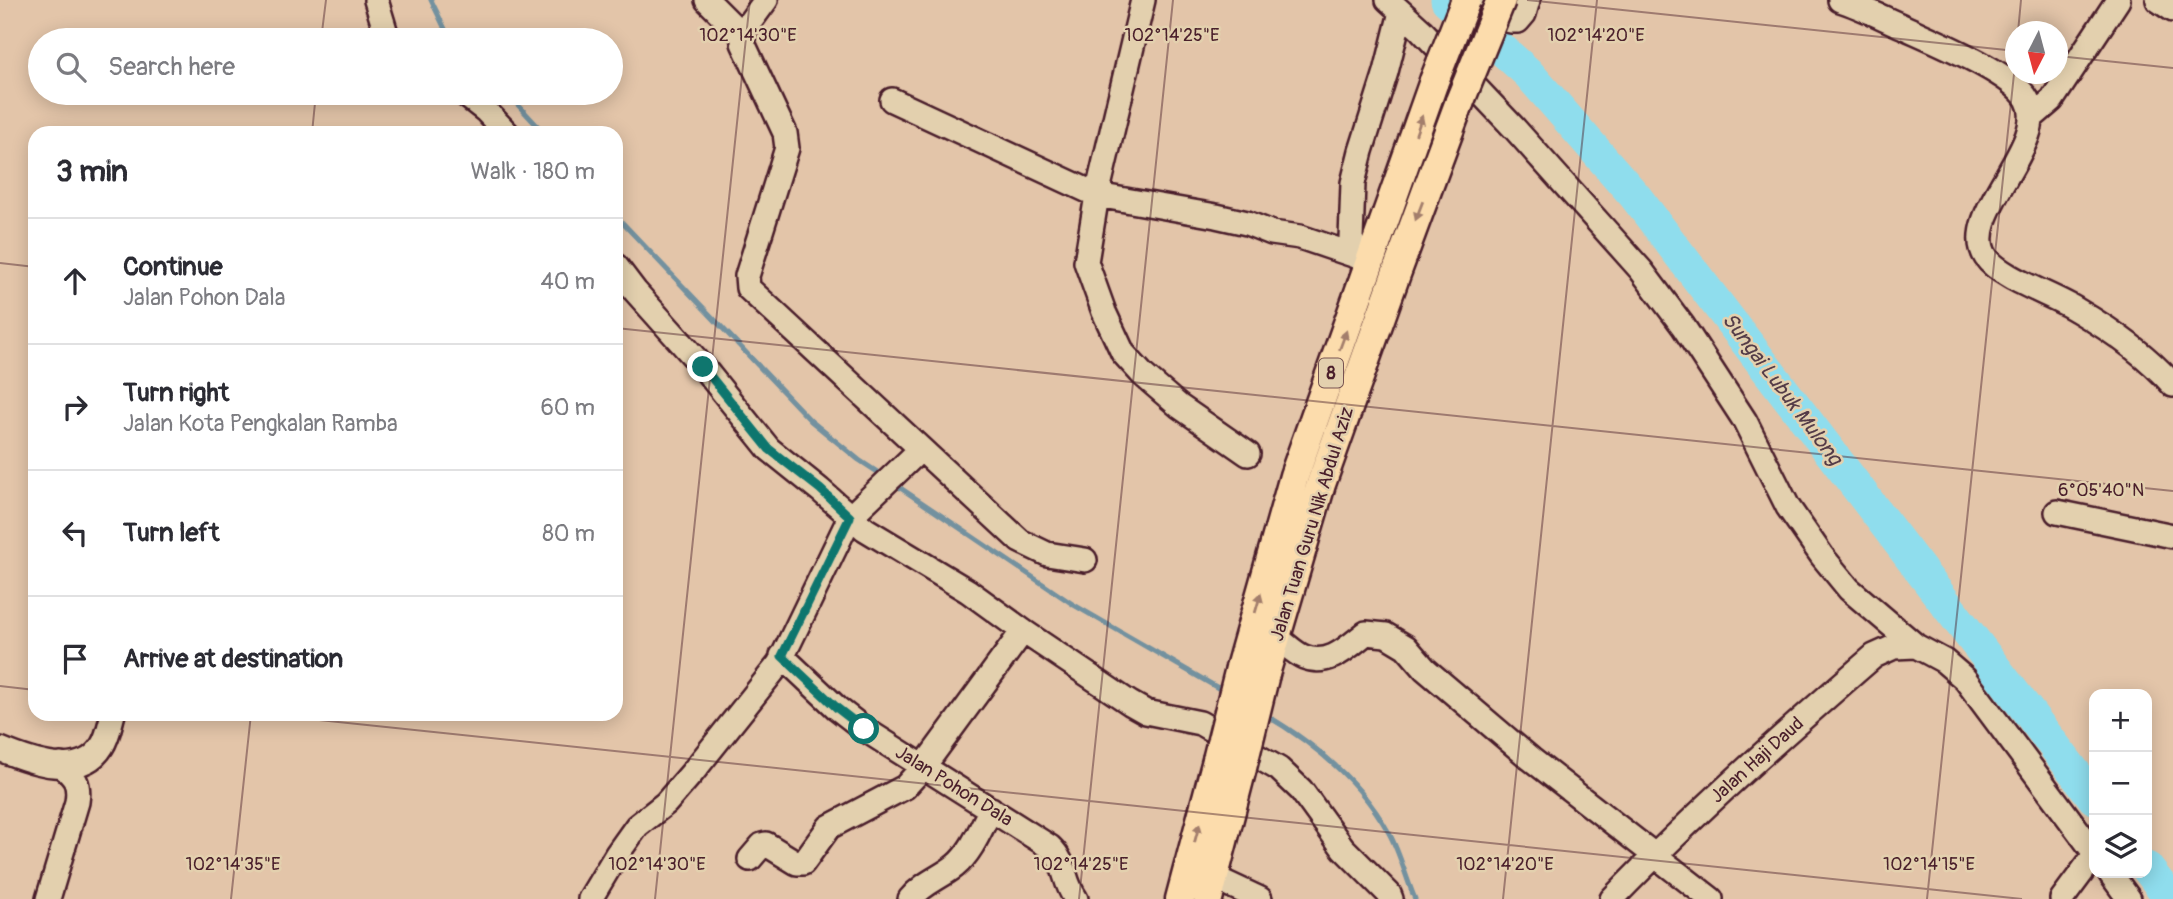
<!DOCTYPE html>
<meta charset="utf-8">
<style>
:root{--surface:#fff;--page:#f7f7f7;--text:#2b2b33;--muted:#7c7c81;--line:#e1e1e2}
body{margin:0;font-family:Pangolin,sans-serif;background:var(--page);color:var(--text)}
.controls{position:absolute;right:21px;bottom:21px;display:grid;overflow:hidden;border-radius:14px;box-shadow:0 4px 18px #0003}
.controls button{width:63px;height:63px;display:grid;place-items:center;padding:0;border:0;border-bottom:2px solid var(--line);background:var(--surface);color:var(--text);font:35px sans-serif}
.compass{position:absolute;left:2005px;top:21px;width:63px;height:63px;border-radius:50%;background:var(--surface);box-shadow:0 4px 18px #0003;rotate:186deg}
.stop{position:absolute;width:21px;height:21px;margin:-16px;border:5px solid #0f766e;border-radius:50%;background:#fff}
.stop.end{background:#0f766e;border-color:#fff;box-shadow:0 2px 7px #0008}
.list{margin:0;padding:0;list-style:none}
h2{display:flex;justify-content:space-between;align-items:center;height:91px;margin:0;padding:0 28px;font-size:30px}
h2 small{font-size:23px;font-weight:400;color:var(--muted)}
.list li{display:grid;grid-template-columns:46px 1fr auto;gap:21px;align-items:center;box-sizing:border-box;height:126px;padding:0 28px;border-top:2px solid var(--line)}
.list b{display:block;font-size:26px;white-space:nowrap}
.list p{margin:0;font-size:23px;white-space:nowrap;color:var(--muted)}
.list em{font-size:23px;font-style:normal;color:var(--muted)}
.icon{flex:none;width:38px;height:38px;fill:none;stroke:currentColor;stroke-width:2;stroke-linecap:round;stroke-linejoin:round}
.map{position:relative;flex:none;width:2173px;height:899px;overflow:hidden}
.search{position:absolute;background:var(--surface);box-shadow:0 4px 18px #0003;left:28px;top:28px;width:595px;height:77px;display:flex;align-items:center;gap:18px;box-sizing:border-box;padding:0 24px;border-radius:38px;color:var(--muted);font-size:26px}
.panel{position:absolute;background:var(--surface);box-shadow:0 4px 18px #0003;left:28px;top:126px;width:595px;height:595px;border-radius:21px}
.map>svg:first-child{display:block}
</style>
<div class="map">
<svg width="2173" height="899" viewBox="0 0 2173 899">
<rect width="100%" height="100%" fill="#e3c5a9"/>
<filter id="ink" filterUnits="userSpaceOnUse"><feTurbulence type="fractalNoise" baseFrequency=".0143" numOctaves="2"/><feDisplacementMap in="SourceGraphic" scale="14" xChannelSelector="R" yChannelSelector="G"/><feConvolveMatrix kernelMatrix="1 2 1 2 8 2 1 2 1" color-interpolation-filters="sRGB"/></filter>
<g filter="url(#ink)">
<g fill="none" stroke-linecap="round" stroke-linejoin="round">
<!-- stream -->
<path stroke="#73919f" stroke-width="5" d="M431,0L446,31L455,40
M507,93L544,133
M616,216L811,421L859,460L885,477
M893,483L1074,605L1225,692
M1264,714C1314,743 1361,782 1389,833C1400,853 1406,878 1415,899"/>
<!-- river -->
<path stroke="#8fdded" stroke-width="33" d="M1447,0L1528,73L1635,196L2094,798
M2147,868L2171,899"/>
<defs>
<path id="minor" d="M376,0L388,40
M707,0L743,36
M766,0L744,30L743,43L785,133L787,148L747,276L748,288L1020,541L1047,554L1085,560
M1143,0L1097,195L1086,262L1104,312L1123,353L1143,375L1179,406L1248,454
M1388,0L1421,30L1515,129L1641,270L1683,326L1745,421L1788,507L1822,556L1849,589L1916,646L1944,661L1965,679L2094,852
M1483,0L1510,21H1518L1524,14L1528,0
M1840,0C1862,7 1883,18 1904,27C1934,41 2011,72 2027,99C2052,143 1958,215 1986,257C2000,278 2054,295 2077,310C2111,330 2147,355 2173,385
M2158,0L2173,10
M463,93L486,111L507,133
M892,100L1097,195L1216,216L1247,223L1272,233L1300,237L1371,261
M2031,118L2052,100L2118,0
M1359,257L1351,239L1353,183L1361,151L1386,72L1401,12
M616,266L635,291L703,367L769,449L820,490L865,529L968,591L1023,631L1130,703L1146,712L1200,723L1279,769L1301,790L1343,848L1389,894L1391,899
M2057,512L2173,536
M1276,637C1285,643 1294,653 1304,657C1329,667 1348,647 1366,633L1386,635L1406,647L1425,669L1531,759L1711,899
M782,656L837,708L864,729L1050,847C1067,863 1062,880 1076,899
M0,749C29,761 81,781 102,746C108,737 110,724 113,714
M750,859L762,845L766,844L797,863H803L829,827L905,787L924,766L1023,631
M2110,873L2129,899
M1213,877L1260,899
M48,899L77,802C80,783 75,777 61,765
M590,899L617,854L637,826L666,803L692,773L779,664L850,517L921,449
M910,899C923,883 940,878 955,866C972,852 981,828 991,809
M1612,899C1695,813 1784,734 1874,656L1894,647L1916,646
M2062,899L2094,856"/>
<path id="major" d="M1240,668L1294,476L1434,81
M1265,674L1321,484L1396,274L1460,101
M1180,899L1217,760
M1208,899L1242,768"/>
</defs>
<!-- minor casing -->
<use href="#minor" stroke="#4a1f2b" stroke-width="28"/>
<!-- major casing -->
<use href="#major" stroke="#4a1f2b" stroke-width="33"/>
<!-- minor -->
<use href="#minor" stroke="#e3d0ae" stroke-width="23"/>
<!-- major -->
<use href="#major" stroke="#fcdcac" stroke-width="28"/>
<defs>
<path id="major-bridge" d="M1434,81L1466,0
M1460,101L1501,0
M1217,760L1240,668
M1242,768L1265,674"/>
</defs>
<!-- major-bridge casing -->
<use href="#major-bridge" stroke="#4a1f2b" stroke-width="33" stroke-linecap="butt"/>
<!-- major-bridge -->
<use href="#major-bridge" stroke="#fcdcac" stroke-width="28"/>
</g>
<!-- one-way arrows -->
<defs><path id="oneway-solid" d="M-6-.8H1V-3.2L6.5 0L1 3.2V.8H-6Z" transform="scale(1.75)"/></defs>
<g fill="#a37e6c">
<use href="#oneway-solid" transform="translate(1419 125) rotate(-71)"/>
<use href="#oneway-solid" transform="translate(1419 211) rotate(111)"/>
<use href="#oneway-solid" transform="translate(1343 340) rotate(-70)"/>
<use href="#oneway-solid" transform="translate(1258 603) rotate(-74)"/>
<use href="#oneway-solid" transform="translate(1197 833) rotate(-75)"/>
</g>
</g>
<g fill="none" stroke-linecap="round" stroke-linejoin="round" filter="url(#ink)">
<!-- route -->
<path stroke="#0f766e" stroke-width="9" d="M703,367L769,449L820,489L850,517L782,656L837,708L864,729"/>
</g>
<!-- ticks -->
<path fill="none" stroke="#4a1f2b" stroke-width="2" stroke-opacity="0.45" d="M1527,0L2016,51M2018,32L2021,0M321,40L326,0M2058,56L2173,68M312,133L316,93M0,263L35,267M616,328L2173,491M0,686L35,690M262,714L2022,899M231,899L251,714M655,899L750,0M1079,899L1173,0M1503,899L1597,0M1927,899L2016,55"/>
<g text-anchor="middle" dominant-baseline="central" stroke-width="5" stroke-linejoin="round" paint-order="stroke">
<!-- shield labels -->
<rect fill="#e3d0ae" stroke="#785452" stroke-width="2" x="1319" y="358.5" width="24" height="29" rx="5"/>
<g font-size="18" font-weight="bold" fill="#4a1f2b">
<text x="1331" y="373">8</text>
</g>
<!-- street labels -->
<g font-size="19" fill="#4a1f2b" stroke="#e3d0ae">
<text transform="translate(1312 524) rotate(-73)">Jalan Tuan Guru Nik Abdul Aziz</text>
<text transform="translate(1757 760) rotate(-42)">Jalan Haji Daud</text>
<text transform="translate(954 786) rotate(32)">Jalan Pohon Dala</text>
</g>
<!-- water labels -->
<g font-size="21" font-style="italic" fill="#543c48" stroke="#e3d0ae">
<text transform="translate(1782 389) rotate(53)">Sungai Lubuk Mulong</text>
</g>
</g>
<g font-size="18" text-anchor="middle" fill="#4a1f2b" stroke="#e3d0ae" stroke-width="5" stroke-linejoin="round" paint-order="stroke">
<text x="748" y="41">102°14'30"E</text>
<text x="1172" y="41">102°14'25"E</text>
<text x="1596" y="41">102°14'20"E</text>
<text x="2101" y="496">6°05'40"N</text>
<text x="233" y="870">102°14'35"E</text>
<text x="657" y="870">102°14'30"E</text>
<text x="1081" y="870">102°14'25"E</text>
<text x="1505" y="870">102°14'20"E</text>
<text x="1929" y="870">102°14'15"E</text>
</g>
</svg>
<div class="controls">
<button>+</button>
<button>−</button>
<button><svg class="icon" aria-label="layers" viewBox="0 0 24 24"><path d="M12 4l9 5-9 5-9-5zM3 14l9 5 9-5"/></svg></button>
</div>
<svg class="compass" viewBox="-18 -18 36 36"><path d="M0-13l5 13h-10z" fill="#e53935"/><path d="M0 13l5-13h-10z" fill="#7c7c81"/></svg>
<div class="stop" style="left:864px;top:729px"></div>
<div class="stop end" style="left:703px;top:367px"></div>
<div class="search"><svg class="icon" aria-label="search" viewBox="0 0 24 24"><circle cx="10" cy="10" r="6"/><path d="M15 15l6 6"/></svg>Search here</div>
<section class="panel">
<h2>3 min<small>Walk · 180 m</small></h2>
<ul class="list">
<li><svg class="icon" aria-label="ahead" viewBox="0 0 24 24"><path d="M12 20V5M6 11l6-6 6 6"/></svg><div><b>Continue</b><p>Jalan Pohon Dala</p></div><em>40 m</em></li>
<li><svg class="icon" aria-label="right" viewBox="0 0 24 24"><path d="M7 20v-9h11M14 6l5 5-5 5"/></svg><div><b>Turn right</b><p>Jalan Kota Pengkalan Ramba</p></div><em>60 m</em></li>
<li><svg class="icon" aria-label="left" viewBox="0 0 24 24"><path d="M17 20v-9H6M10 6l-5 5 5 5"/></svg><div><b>Turn left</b></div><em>80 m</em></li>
<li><svg class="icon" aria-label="arrive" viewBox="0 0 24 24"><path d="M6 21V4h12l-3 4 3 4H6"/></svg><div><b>Arrive at destination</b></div></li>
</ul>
</section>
</div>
